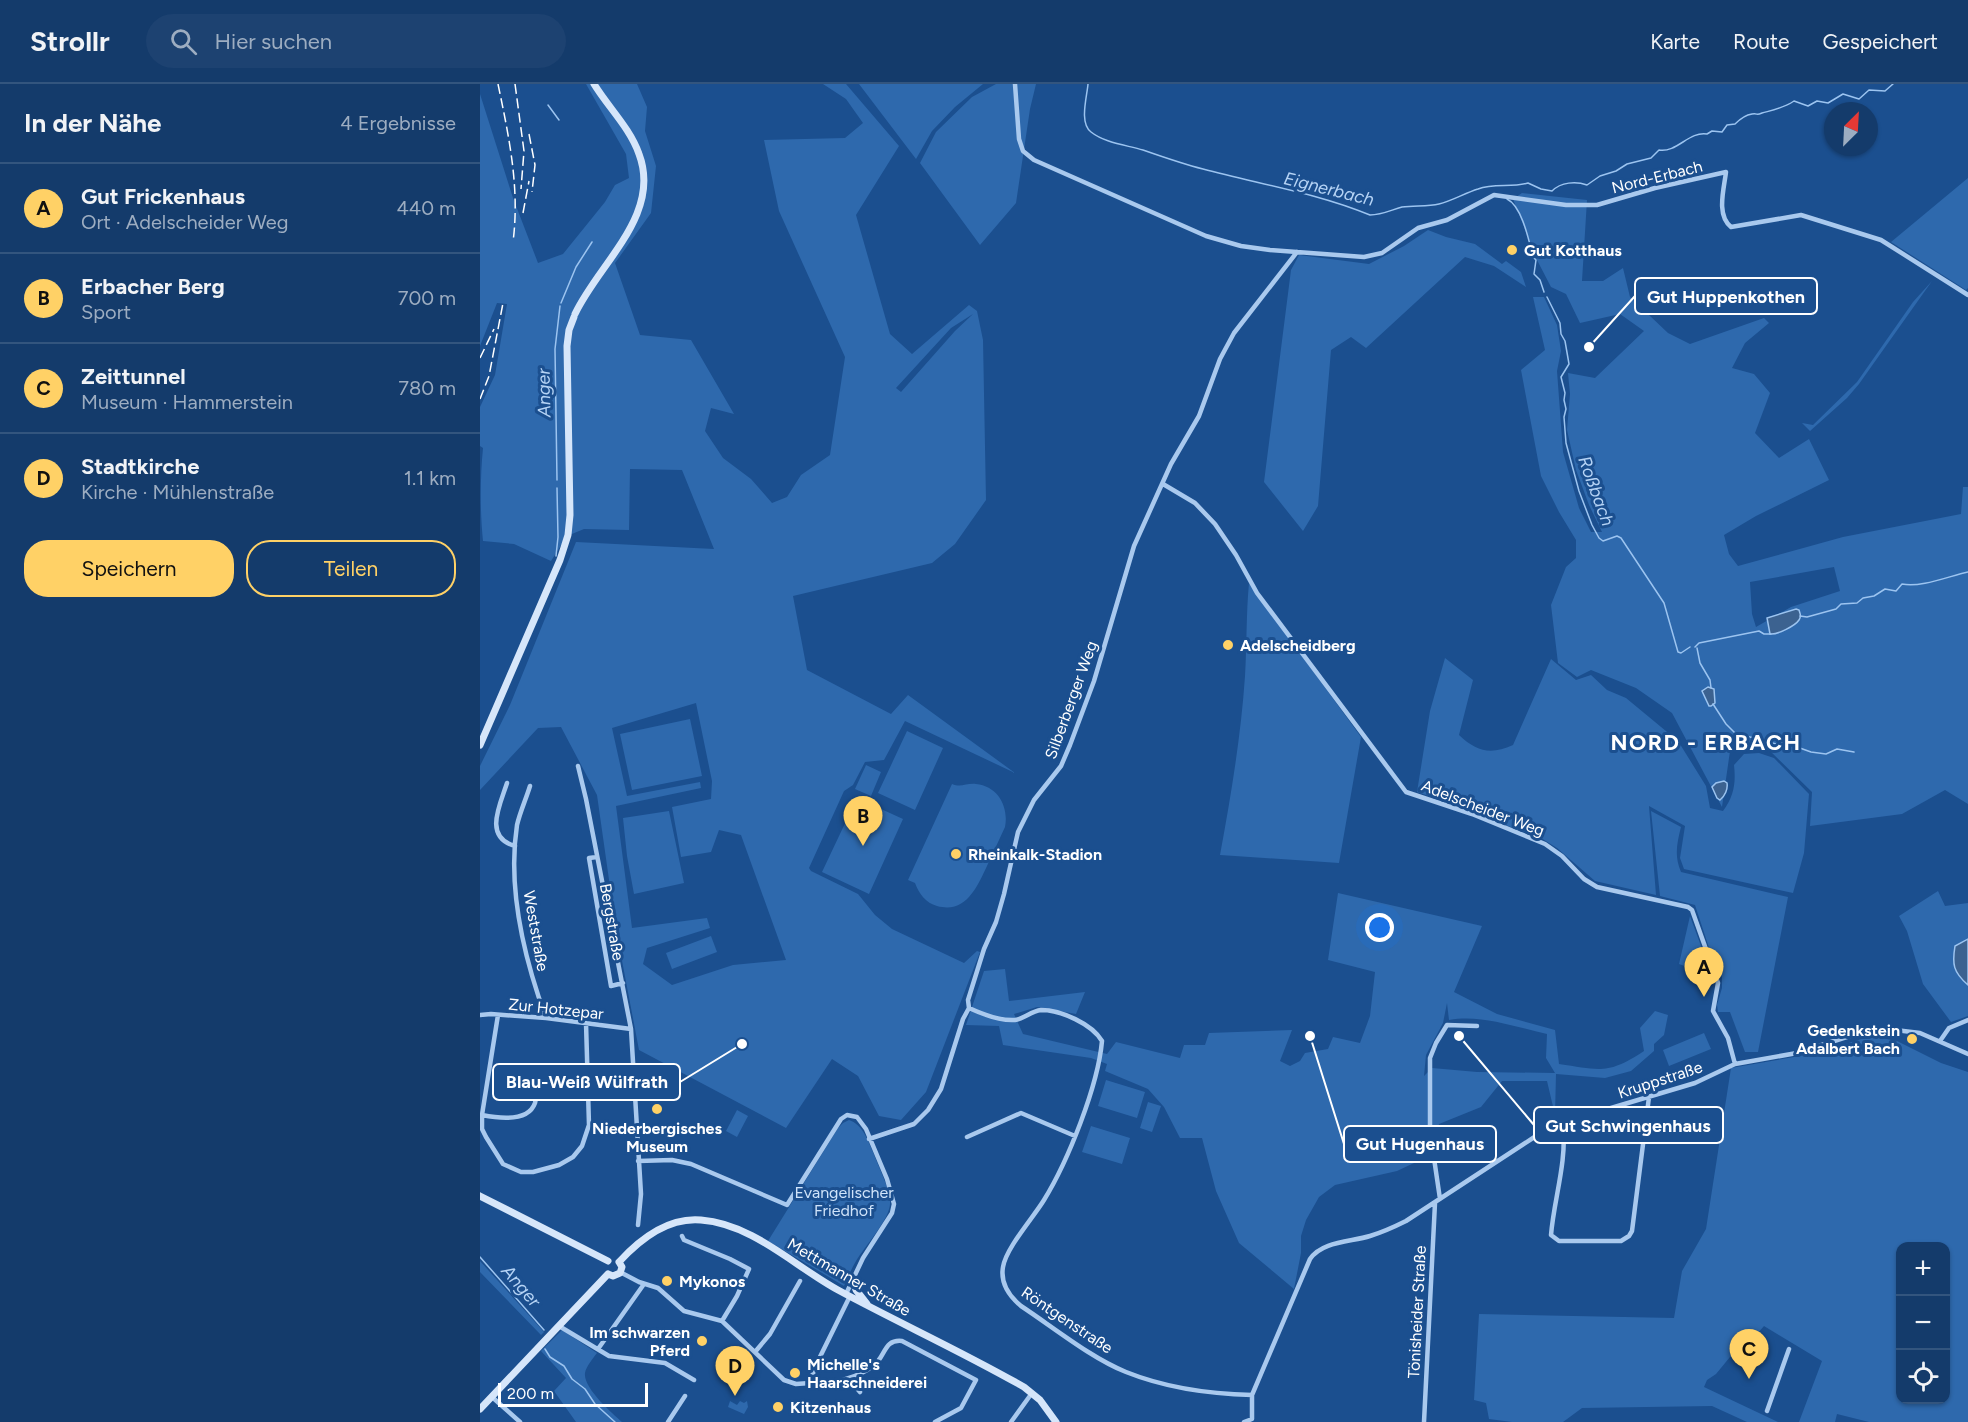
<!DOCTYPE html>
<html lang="de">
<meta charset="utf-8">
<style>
:root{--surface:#143b6b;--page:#1d4271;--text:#f1f3f6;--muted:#9dadc1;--line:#33557e;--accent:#ffd166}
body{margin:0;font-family:Figtree,sans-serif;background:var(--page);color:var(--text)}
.controls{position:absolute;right:18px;bottom:18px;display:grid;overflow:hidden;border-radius:12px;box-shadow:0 2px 4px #0004}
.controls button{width:54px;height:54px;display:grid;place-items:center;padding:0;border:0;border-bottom:2px solid var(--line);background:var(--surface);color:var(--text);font:30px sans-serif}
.compass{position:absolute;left:1344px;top:18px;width:54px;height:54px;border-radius:50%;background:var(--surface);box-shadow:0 2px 4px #0004;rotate:24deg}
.scale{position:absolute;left:18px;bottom:15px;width:150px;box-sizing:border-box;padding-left:6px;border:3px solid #fff;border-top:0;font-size:16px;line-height:21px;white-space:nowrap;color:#fff;-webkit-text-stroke:4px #1b4f8f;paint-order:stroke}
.you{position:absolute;left:900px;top:844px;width:21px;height:21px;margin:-15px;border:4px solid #fff;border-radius:50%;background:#1a73e8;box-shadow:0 0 0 9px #1a73e833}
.badge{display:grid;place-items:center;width:39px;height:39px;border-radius:50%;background:var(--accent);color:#111;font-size:20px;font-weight:700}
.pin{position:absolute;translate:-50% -50px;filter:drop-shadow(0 2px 3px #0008)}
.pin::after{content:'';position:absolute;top:32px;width:21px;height:18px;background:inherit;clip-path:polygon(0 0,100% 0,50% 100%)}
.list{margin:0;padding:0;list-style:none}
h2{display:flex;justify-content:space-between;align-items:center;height:78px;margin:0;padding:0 24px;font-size:26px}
h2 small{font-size:20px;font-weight:400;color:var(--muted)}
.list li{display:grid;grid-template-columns:39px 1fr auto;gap:18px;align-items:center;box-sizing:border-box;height:90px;padding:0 24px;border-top:2px solid var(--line)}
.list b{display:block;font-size:22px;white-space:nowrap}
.list p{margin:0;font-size:20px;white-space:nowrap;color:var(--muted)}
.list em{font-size:20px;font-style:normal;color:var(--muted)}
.actions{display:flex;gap:12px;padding:18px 24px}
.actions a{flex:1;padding:14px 0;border:2px solid var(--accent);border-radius:24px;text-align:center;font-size:21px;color:var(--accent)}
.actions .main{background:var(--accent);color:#111}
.icon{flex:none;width:33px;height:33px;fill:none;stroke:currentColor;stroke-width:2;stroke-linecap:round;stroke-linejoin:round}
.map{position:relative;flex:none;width:1488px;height:1338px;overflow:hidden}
header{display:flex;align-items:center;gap:36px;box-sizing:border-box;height:84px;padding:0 30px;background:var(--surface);border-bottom:2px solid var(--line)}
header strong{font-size:28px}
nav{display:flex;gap:33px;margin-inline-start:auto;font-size:21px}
.search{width:420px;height:54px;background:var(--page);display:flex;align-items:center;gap:15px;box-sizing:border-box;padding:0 21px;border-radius:33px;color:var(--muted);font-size:22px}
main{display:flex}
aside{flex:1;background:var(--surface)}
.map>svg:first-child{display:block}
</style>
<header>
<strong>Strollr</strong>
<div class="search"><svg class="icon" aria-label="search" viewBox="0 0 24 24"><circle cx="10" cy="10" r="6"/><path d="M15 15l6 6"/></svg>Hier suchen</div>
<nav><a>Karte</a><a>Route</a><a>Gespeichert</a></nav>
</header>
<main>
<aside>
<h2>In der Nähe<small>4 Ergebnisse</small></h2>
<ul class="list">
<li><span class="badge">A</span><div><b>Gut Frickenhaus</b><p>Ort · Adelscheider Weg</p></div><em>440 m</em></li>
<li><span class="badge">B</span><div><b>Erbacher Berg</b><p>Sport</p></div><em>700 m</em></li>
<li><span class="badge">C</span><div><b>Zeittunnel</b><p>Museum · Hammerstein</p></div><em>780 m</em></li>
<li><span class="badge">D</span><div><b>Stadtkirche</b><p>Kirche · Mühlenstraße</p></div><em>1.1 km</em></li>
</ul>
<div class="actions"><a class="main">Speichern</a><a>Teilen</a></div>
</aside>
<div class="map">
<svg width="1488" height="1338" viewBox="0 0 1488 1338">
<rect width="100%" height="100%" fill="#1b4f8f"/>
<!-- green -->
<path fill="#2e69ad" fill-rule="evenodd" d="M106,0H157L167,23L165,47L176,82L171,129L135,179L160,251L211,256L254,330L231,324L225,347L243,374L271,395L292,419L307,413L321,391L350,371L365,273L299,127L284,56L365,54L383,39L366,15L343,0H366L419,62L376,131L410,250L432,270L489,221L497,227L503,256L506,416L475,460L452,479L313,512L327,586L411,630L428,611L535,689L425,637L404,676L385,678L373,701L364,707L329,784L331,787L378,810L395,831L412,845L484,879L497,867L500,868L446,1008L421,1036L399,1032L378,992L352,975L306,1044L159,966L136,845L117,711L81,643L58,644L0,706V682L30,621L96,458L234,465L202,386L150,385L149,446L104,445L87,452L71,477L34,460L3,457C0,428 0,394 3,364L0,362V323L15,291L27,220L17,219L0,262V10L33,114L58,179L83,170L125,118L135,101L149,94L146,70ZM493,230L475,247L421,308L416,304L471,244ZM216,619L232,697L231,715L192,723L201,773L231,768L239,746L261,751L306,876L253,881L192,901L163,880L167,864L230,844L227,834L152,844L136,722L221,704L220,698L147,712L132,644Z
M379,0H503L475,23L452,47L436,75Z
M516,0H556L550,25L536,119L500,161L440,79L456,48L492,13Z
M1488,94V204L1486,206L1411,158Z
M1042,109L1107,116L1102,197H1123L1143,184L1150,213L1188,249L1210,260L1284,234L1289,239L1265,259L1252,284L1274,290L1290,309L1275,349L1299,374L1329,355L1349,396L1276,432L1244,451L1249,470L1258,482L1363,453L1481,430L1483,403H1488V720L1465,706L1422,730L1330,742L1332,708L1286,663L1250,667L1242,723L1192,629L1156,604L1111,586L1097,593L1078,579L1071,521L1086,483L1096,474V456L1079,428L1061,392L1041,286L1065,266L1053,213H1064L1077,241L1081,267L1077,287L1083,368L1099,424L1111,448H1122L1109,421L1096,386L1087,346L1090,310L1088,289L1115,294L1164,247L1140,230L1100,239L1086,210L1071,203L1057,176L1033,115ZM1354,483L1360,507L1311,523L1276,543L1272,530L1270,498Z
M948,146L966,153L995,160L1022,180L1026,177L1041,188L1046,203L1014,182L985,173L886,264L871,253L851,266L838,422L823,447L784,398L811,186L819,171L889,180L924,162Z
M1452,197L1379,300L1367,314L1330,347L1322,339L1333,341L1377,298L1433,218Z
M769,499L881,653L859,779L740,771C751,711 761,652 765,592C767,561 766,530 769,499Z
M965,574L993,596L979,651C997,668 1011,671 1033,661L1071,575L1096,596L1111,591L1127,606L1146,614L1198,657L1226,702L1230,724L1243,727C1254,712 1256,699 1254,681L1264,670L1279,669L1294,674L1329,710L1324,769L1313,809L1204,785L1200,774L1205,742L1169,722L1176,811L1115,797L1077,764L1061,754L1028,742L986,724L937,708L950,627Z
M210,635L222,692L152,706L140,650Z
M427,647L463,664L435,726L398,709Z
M386,681L401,688L391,712L375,705Z
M472,700C481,704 486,699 496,700C518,702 529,723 525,743C519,756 513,769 507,782C497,803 486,830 457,822C446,819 439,810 435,799L428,796Z
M377,714L423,735L389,810L342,788Z
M189,727L204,799L154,810L147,772L143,734Z
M1171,727L1201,743C1197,759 1194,772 1201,788L1308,813L1278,968H1265L1250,928H1238L1237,921L1242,904V893L1234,879L1215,821L1180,812Z
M1458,807L1465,822L1488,819V932L1471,938L1443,900L1427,847L1419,832Z
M858,809L1002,842L974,908L1017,930L1075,946L1079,980C1120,986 1128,991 1164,967L1160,944L1175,927L1188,931L1184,951L1174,960V967L1151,987L1125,994L1076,990L1075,1031L1067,997H1022L1001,1023L959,1040L949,1072L917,1087L855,1101L839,1113L826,1136L821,1152V1169L814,1205L759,1159L736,1107L722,1054H700L684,1023L668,1005L625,987L627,980L611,974L523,961L519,942L486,941L504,887L525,885L529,917L605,908L596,930L557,923L534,930L543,950L627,970L636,958L700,974L704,961H725L729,949L812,946L800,977L810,982L820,977L825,969L848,965L853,953L880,959L890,932L895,888L848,876ZM967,919L969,936C1001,930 1035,943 1067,950L1066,974L1075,989L997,988L952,984L944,992L946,971L963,939Z
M1210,832L1232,892L1199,880Z
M231,852L237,868L192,885L186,869Z
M1224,949L1231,965L1189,982L1183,966Z
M1391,952L1417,957L1461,979L1488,988V1338H1389L1357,1330L1355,1338H1319L1342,1277L1284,1242L1259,1271L1250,1273L1236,1290L1227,1296L1224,1303L1298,1338H1267L1232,1322L1102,1324L1083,1338H1032L1009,1335L1006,1319L994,1316L999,1230L1194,1234L1202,1187L1226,1145L1251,984L1337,969ZM1420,1162H1466V1316H1420Z
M626,996L665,1008L657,1034L618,1022Z
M668,1018L681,1022L672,1048L660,1044Z
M257,1026L268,1032L257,1053L246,1047Z
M369,1036C382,1040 388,1056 393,1068C398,1082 409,1103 410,1117C412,1133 385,1162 376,1177C371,1185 368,1194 364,1202L288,1157L358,1044L363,1039Z
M611,1042L650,1054L642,1080L602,1068Z
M0,1177L64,1248L61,1251L0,1188Z
M82,1246L117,1269C113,1274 106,1283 105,1289C103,1304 132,1329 142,1338H96L74,1307L86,1294L61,1267Z
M250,1317L257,1321L260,1317L264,1319L267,1317L268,1323L264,1330L248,1323Z"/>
<!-- water -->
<path fill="#3c6290" stroke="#9cc4f0" stroke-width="1.5" d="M1316,525L1319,526C1320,530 1322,532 1319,536C1315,542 1297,551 1290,550L1287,534Z
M1228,603L1234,605L1235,619L1231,622H1229L1222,607Z
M1244,697L1247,699C1248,705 1245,712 1240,716L1237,714L1232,703L1236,699Z
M1488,855V901C1473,888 1472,880 1475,862Z"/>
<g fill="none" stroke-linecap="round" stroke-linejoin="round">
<!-- stream -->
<path stroke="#9cc4f0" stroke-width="1.5" d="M608,0C607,13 599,39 611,48C625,59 646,61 663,66C683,73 703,80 723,85C779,100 837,109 890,131C902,131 911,126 922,123C934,121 947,123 959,120C972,117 985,109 998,105C1014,99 1032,104 1048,99L1061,105L1072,107C1081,98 1096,97 1107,101L1120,92L1136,87L1147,80L1171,74L1179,66C1197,69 1209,47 1227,50L1232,47L1242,48L1247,41L1255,40C1259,36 1265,31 1272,30C1279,29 1275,32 1282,29C1293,26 1304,24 1314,17L1328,22L1337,17L1348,19L1363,10L1379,15L1389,6L1405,7L1413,0
M68,21L79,36
M1027,115C1042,122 1049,157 1053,173L1056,176L1054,190L1060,196L1064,208
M1067,213L1080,239L1081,250L1085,257L1089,280L1081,293L1085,309L1084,316L1086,325L1084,333L1086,359L1099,407L1112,441L1119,454L1123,457L1137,452L1141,454L1184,519L1198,568L1201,569L1210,563
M81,219L96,183L112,158
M77,396L75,265L80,222
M76,472L78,453L77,404
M1320,532L1327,533L1356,525L1361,520L1377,519L1383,514L1394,512L1405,505L1416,507L1422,500C1441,504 1469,492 1488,488
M1215,563L1219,559L1279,547L1284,550H1291
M1217,564L1220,579L1230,596L1231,604
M1233,620L1246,640L1255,649L1296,660L1303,658L1331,668L1346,670L1357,665L1374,668
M0,1173L64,1246
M65,1265L70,1273L84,1282L92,1295L105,1305L115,1320L135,1338"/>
<!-- street -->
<path stroke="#a9c9ee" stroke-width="4.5" d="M535,0L539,55L543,67L554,76L726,152L761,162L790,166L884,173L902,169L938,144L967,136L1014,111L1086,121H1117L1175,104L1246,88C1244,105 1236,131 1251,143L1321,131L1401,156L1488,211
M683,400L715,419L735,440L756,471L777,509L926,708L992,730L1065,760L1082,772L1104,795L1117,803L1208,823L1212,826L1238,899L1233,927L1248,954L1255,980
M98,682L106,715L151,945L161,1110L158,1141
M27,699C20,721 3,753 35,762
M50,702C46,715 40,728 37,741C27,806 44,874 66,934
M117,773L109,774L131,902L143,899
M489,924C502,930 520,937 535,936C544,935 551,927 561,926C581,926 612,940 622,957C618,1002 588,1077 564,1116C553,1134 526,1164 523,1183C520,1200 529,1212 541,1222C573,1243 611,1274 646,1288C686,1304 729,1310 772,1311
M0,931L11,930L66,934L151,945
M18,931L2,1031V1045L6,1053L23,1080L41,1088H53L79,1081L93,1073L102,1062L109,1041L106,939
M1460,957L1469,944L1488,936
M2,1031C17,1034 48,1039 55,1019C58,1009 55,996 53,985
M1083,1042C1087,1078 1074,1115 1071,1151L1079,1157H1141L1149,1152L1152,1147L1169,1013
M487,1053L541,1029L595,1052
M389,1055L434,1040L448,1026L461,1005L483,935L489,924L488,916L504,865L516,838L524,810L538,748L554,716L581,682L590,661L614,597L654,462L691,380L719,332L740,275L754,249L817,168
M158,1077L192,1076L211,1080L307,1121L361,1035L367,1031L377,1033L386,1045L407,1095L414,1120L412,1129L383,1174L366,1210
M960,1115L950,1047V974L956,959L967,941L997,942
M202,1152L204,1156L250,1175L269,1185L257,1212L242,1237
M140,1188L159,1198L178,1204L204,1227L242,1237L304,1296L316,1300L330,1299L335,1283L370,1212
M79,1242L129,1272L185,1279L214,1296
M118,1265L164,1200
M275,1268L290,1250L320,1197
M366,1296L374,1301L380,1308
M330,1299C351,1299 375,1296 393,1282C406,1273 403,1255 422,1257L496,1296L481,1324L455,1338
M12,1313L40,1338
M1287,1327L1309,1265
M188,1338L205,1312
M531,1338L552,1309
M764,1338L772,1335V1311L830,1175C842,1157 871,1158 890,1152C903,1148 914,1143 926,1137L1056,1052L1121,1027L1215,999L1255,980L1317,969L1376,950L1407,945L1440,949L1488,970
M944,1338L955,1119"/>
<!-- secondary -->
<path stroke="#d6e6fa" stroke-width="7" d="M95,230C119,179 182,131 159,70C150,44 128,23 114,0
M0,661L80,476L88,451L90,431L87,262L89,246L94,233
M0,1112L128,1177
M139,1178C160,1155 188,1133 221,1136C273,1140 314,1182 358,1206C419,1239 483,1268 544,1303L560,1316L576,1338
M128,1190L133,1192L140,1189L142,1183L139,1178
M373,1197L376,1206L387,1220
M0,1325L128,1190"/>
<!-- rail -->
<path stroke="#fff" stroke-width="1.5" stroke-dasharray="10 4.5" stroke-linecap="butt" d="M18,0C29,53 40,104 33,158
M35,0L44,67L41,105
M49,50L55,81L52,108
M43,129L49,97
M0,274L14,245
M0,315L9,292L23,219"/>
</g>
<!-- markers -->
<g fill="#ffd166" stroke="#1b4f8f" stroke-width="2">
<circle cx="1032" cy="166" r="6"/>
<circle cx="748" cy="561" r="6"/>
<circle cx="476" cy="770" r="6"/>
<circle cx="1432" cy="955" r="6"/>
<circle cx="177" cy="1025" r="6"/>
<circle cx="187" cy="1197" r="6"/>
<circle cx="222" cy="1257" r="6"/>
<circle cx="315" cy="1289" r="6"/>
<circle cx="298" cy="1323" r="6"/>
</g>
<g text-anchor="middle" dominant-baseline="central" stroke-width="6" stroke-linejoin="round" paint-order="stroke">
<!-- street labels -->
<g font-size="16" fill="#fff" stroke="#1b4f8f">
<text transform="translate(1177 93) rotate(-14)">Nord-Erbach</text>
<text transform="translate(591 616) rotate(-70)">Silberberger Weg</text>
<text transform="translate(1003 724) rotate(21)">Adelscheider Weg</text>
<text transform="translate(132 838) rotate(80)">Bergstraße</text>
<text transform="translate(56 847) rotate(80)">Weststraße</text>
<text transform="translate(76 925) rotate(6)">Zur Hotzepar</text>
<text transform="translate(1180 996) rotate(-18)">Kruppstraße</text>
<text transform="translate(369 1193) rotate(30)">Mettmanner Straße</text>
<text transform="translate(937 1228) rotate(-87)">Tönisheider Straße</text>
<text transform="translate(587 1236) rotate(34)">Röntgenstraße</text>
</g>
<!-- poi labels -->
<g font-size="16" font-weight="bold" fill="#fff" stroke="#1b4f8f" text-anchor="start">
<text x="1044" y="166">Gut Kotthaus</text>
<text x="760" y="561">Adelscheidberg</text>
<text x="488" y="770">Rheinkalk-Stadion</text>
<text x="1420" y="946" text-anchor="end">Gedenkstein<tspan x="1420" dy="18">Adalbert Bach</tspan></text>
<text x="177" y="1044" text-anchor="middle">Niederbergisches<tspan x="177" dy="18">Museum</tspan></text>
<text x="199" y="1197">Mykonos</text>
<text x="210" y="1248" text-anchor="end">Im schwarzen<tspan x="210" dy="18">Pferd</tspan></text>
<text x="327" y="1280">Michelle's<tspan x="327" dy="18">Haarschneiderei</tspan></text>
<text x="310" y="1323">Kitzenhaus</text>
</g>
<!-- park labels -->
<g font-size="16" fill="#cfe3fa" stroke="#1b4f8f">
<text x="364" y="1108">Evangelischer<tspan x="364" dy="18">Friedhof</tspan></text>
</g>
<!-- water labels -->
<g font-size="18" font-style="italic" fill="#b5d3f5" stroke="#1b4f8f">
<text transform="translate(849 105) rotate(14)">Eignerbach</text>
<text transform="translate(64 309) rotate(-91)">Anger</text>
<text transform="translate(1116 407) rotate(70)">Roßbach</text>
<text transform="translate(41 1202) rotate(49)">Anger</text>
</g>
<!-- district labels -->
<g font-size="22" font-weight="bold" letter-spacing="1.5" fill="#fff" stroke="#1b4f8f">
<text x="1226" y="658">NORD - ERBACH</text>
</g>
</g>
<!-- callouts -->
<path fill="none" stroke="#fff" stroke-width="2" d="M1109 263L1155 212M262 960L200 998M979 952L1054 1041M830 952L864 1060"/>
<g fill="#fff" stroke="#1b4f8f" stroke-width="2">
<circle cx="1109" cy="263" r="6"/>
<circle cx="262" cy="960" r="6"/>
<circle cx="979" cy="952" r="6"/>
<circle cx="830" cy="952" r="6"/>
</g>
<g fill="#1b4f8f" stroke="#fff" stroke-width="2">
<rect x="1155" y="194" width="182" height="36" rx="6"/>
<rect x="13" y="980" width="187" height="36" rx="6"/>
<rect x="1054" y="1023" width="189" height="36" rx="6"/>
<rect x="864" y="1042" width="152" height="36" rx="6"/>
</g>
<g font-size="18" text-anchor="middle" font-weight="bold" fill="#fff">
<text x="1246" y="219">Gut Huppenkothen</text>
<text x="107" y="1004">Blau-Weiß Wülfrath</text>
<text x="1148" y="1048">Gut Schwingenhaus</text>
<text x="940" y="1066">Gut Hugenhaus</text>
</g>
</svg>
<div class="controls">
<button>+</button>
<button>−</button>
<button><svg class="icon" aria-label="locate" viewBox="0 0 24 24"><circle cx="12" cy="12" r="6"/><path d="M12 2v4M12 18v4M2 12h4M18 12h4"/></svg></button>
</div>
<svg class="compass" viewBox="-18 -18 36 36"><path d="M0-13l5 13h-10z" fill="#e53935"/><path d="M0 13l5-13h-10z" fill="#9dadc1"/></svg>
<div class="scale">200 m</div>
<div class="you"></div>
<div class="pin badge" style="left:1224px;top:913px">A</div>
<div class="pin badge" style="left:383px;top:762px">B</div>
<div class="pin badge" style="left:1269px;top:1295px">C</div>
<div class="pin badge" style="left:255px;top:1312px">D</div>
</div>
</main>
